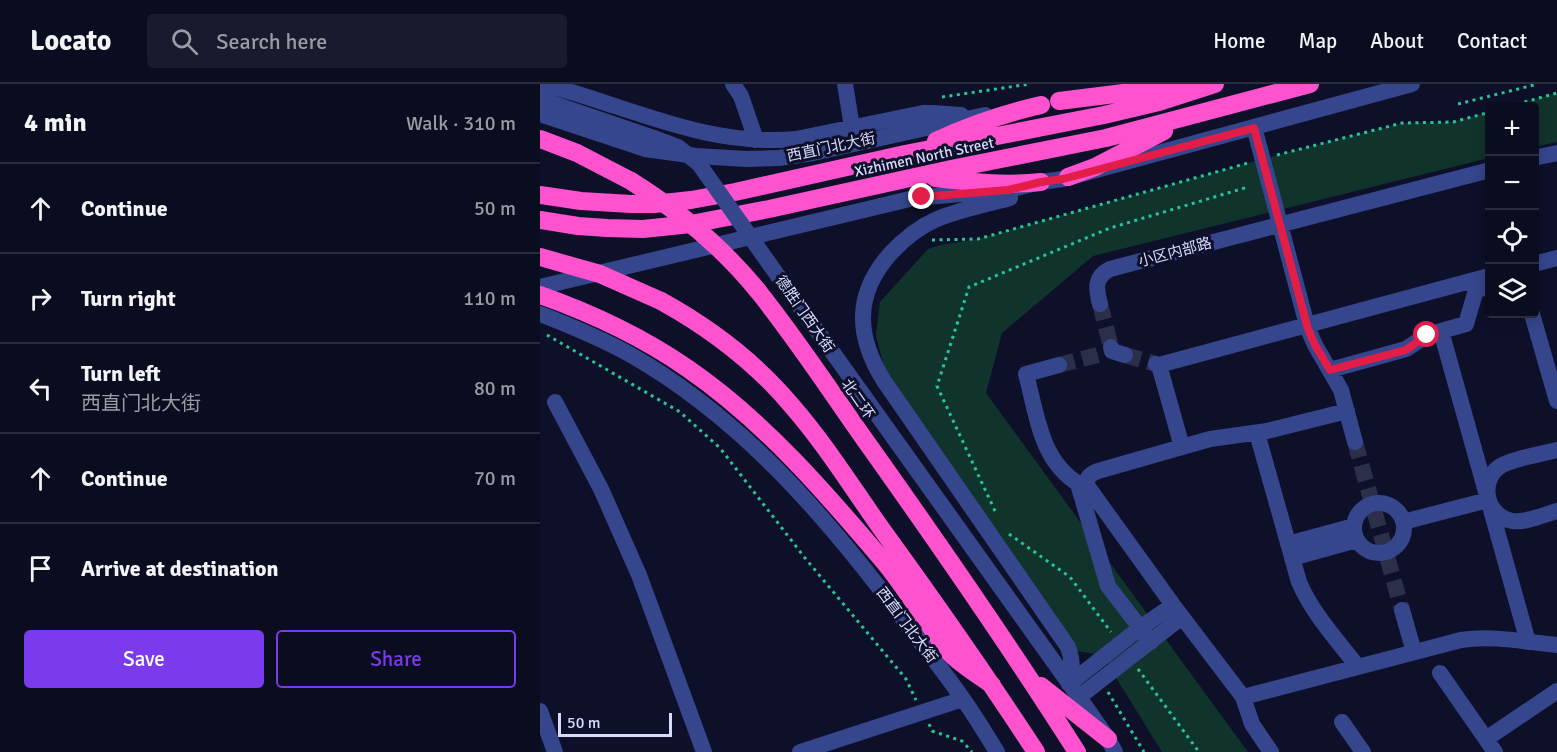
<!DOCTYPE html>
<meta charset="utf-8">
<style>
:root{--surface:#0a0c20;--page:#181a2d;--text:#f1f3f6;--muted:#999ba5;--line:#2a2c3e;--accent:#7c3aed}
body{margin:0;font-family:Signika,"Noto Sans SC",sans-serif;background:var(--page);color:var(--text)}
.controls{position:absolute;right:18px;top:18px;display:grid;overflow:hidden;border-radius:6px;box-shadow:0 3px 15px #0003}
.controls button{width:54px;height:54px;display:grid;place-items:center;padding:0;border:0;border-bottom:2px solid var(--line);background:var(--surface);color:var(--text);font:30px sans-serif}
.scale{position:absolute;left:18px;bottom:15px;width:114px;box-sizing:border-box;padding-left:6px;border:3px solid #d7dcff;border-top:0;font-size:16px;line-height:21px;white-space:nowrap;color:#d7dcff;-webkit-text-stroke:4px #0e102a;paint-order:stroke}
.stop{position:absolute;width:18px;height:18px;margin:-14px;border:4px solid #e11d48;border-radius:50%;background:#fff}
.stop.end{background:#e11d48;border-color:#fff;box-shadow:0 2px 6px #0008}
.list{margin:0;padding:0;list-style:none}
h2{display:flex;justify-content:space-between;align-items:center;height:78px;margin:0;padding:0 24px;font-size:26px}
h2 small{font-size:20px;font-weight:400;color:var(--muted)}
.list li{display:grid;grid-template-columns:39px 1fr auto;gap:18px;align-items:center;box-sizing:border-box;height:90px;padding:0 24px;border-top:2px solid var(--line)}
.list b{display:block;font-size:22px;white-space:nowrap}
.list p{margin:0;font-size:20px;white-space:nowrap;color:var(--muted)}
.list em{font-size:20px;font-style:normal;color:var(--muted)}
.actions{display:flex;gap:12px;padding:18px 24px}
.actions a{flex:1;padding:14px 0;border:2px solid var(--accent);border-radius:6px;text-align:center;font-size:21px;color:var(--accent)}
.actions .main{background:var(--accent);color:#fff}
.icon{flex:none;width:33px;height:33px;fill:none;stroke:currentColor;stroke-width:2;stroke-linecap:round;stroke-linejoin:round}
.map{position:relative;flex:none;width:1017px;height:668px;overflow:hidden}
header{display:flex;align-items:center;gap:36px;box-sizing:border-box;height:84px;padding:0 30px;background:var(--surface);border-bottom:2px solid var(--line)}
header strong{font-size:28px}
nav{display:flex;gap:33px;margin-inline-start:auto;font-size:21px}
.search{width:420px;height:54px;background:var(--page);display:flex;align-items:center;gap:15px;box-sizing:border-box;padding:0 21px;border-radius:6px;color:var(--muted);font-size:22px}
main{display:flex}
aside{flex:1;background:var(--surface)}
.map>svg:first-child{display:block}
</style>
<header>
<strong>Locato</strong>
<div class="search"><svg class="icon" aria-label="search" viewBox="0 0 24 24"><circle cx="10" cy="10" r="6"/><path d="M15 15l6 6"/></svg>Search here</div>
<nav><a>Home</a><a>Map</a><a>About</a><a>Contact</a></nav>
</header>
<main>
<aside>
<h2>4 min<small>Walk · 310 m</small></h2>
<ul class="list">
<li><svg class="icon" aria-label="ahead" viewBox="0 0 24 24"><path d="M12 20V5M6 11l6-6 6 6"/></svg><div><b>Continue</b></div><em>50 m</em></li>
<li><svg class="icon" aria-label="right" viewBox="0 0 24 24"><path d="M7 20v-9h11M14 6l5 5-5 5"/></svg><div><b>Turn right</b></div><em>110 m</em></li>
<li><svg class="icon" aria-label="left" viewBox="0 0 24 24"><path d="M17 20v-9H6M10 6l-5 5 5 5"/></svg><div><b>Turn left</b><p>西直门北大街</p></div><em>80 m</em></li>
<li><svg class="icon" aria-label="ahead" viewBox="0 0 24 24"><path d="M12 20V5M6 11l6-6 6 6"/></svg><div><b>Continue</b></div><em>70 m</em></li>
<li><svg class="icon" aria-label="arrive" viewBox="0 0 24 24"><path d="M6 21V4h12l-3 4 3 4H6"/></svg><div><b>Arrive at destination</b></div></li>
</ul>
<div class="actions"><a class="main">Save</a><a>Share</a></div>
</aside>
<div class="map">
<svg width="1017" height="668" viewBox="0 0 1017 668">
<rect width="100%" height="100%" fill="#0e102a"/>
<!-- green -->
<path fill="#10342b" d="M1017,9V58L995,63L994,22H970Z
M949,28V74L553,172L462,249L446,309L708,668H622L562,571L536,567L345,287L336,251L340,218L388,165L401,161L438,155L722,75L862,39L913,38Z"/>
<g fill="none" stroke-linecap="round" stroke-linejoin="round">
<!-- minor-tunnel -->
<path stroke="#2c2f4a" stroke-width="16" stroke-dasharray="16 8" stroke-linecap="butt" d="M560,220L571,263
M585,271L616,280
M519,281L565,269
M815,358L862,526"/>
<!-- path -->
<path stroke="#25c596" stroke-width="3" stroke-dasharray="3 4.5" stroke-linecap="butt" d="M402,13L490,0
M918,20L998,0
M970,22L1017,9
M737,71L862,39L913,38L950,28
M392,156L438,155L708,79
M7,251L140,328L180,364L265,474L366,595L376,616
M455,427L397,302L429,203L570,144L708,103
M469,450L530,493L571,548
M598,585L659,668
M568,608L604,668
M389,640L392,647L422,657L432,668"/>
<!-- minor -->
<path stroke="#35468d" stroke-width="16" d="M0,0C26,5 50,14 75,22C135,42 192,61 256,55L383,29H393L421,31
M193,0L201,12L216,56
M305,0L312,43
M0,15L114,54
M0,30L105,65L156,72L207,75L239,74L273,69L445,31
M714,43L768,245L775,261L801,306L815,358
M994,74L1017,69
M470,114C445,121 418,126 395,136C377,144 363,156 350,170C314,211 316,252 344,297L528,563C533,576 533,587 529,600
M994,180L1017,174
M238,192L539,613L568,655L575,668
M0,203L374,114L468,106L501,98L523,95L872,0
M950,203L936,206L926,240L901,247L988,558
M560,220C556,205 554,193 570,185L950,86
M0,230C31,242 62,255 91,271C201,334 285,431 360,531C381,559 403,586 423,615C435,632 446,650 457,668
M992,230L1017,317
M571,263L572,267L585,271
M616,280L619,281L949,192
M519,281L486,290C498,335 501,382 546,404
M619,281L642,363
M790,286L866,265L887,251L901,247
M15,318L61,405L99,491L164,668
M807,327L727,347L670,355L558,387C550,390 545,394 548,403L633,521L703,613L921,556C952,551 986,558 1017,561
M717,349L759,498C772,529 797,556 818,583
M1017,366C1002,370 971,375 959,383C939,398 946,432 972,437C986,439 1003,431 1017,427
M538,400L568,502L611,558
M814 444a25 25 0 1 1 50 0a25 25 0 1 1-50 0Z
M863,438L948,416
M748,460L814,442
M752,474L817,456
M862,526L874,568
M900,589L955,668
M529,600L600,544L633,521
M539,613L642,533
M703,613L712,640L731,668
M0,627L15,668
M802,638L823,668
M946,655L1017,607
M260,668L423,615"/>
<!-- highway -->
<path stroke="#ff52ce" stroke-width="18" d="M519,17L615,5L644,0
M0,55L37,69L91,97
M396,57C432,40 462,30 501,21
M528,93L555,83L624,47
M395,94C430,98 466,102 501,98
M0,111L41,117L91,120H114L151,116L195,108L365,70L564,31L619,18L675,0
M0,136L38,142L67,144L103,145L151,140L229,125L411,85L566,54L770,0
M218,207C258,257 293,311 330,363C401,463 471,564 537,668
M0,211C51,229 102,253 147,284C223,336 286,409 345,479C368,507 386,539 409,568C420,581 438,590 452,601
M121,217C170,244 216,279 252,322C286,361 313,405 343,447C396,520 447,593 496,668
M501,602L568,655"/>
<!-- minor-bridge -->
<path stroke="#35468d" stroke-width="16" d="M114,54L138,63L159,80L238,192"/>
<!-- highway-bridge -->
<path stroke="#ff52ce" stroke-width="18" d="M91,97C139,127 182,163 218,207
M0,173L60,190L121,217"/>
</g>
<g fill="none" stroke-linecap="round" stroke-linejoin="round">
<!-- route -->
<path stroke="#e11d48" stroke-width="8" d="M382,113L468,106L501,98L523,95L714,44L768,245L775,261L790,286L866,266L887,251"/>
</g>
<g text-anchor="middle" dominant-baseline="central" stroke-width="6" stroke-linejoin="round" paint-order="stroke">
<!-- street labels -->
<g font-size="15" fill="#d7dcff" stroke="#0e102a">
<text transform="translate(291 63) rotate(-12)">西直门北大街</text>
<text transform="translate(384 73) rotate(-12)">Xizhimen North Street</text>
<text transform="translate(635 168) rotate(-15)">小区内部路</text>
<text transform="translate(265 230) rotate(55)">德胜门西大街</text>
<text transform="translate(318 315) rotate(55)">北二环</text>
<text transform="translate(367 541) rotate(53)">西直门北大街</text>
</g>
</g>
</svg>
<div class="controls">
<button>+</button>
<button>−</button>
<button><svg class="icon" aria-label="locate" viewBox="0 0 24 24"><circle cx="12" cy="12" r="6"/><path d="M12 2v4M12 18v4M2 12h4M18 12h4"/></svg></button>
<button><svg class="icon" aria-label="layers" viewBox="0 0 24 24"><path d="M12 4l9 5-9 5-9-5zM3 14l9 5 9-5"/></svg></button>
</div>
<div class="scale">50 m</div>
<div class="stop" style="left:887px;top:251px"></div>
<div class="stop end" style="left:382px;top:113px"></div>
</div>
</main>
